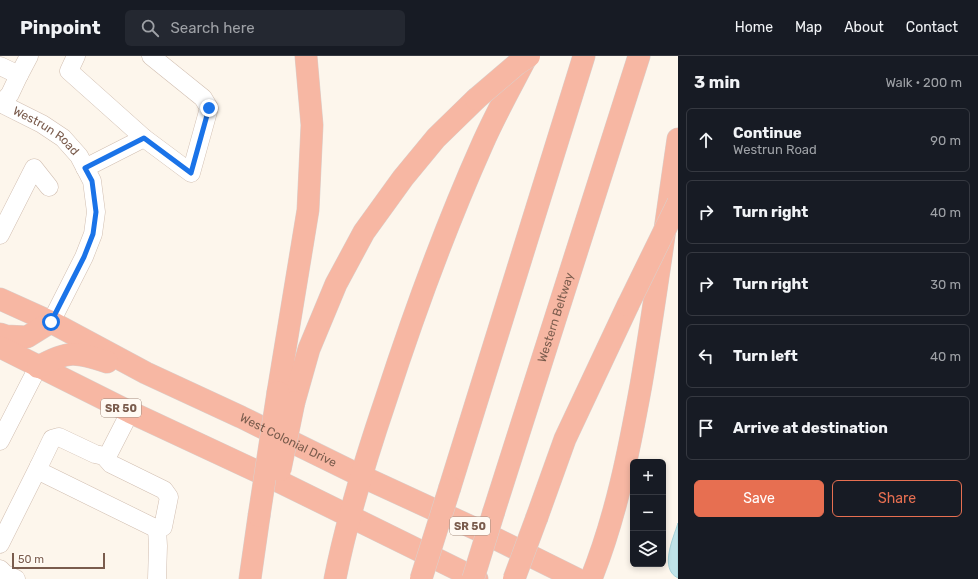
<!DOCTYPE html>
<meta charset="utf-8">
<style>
:root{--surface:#171b24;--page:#242831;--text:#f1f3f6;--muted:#9ea1a6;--line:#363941;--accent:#e76f51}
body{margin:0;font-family:Rubik,sans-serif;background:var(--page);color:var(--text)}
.controls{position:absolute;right:12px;bottom:12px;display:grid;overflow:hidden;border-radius:6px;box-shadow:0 2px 6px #0003}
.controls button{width:36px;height:36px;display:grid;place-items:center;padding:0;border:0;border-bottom:1px solid var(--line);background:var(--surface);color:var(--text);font:20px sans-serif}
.scale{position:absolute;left:12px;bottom:10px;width:93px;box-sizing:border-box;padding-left:4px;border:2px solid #7a5c4d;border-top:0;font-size:11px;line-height:14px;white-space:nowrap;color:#7a5c4d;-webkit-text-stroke:3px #fffaf3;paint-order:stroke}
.stop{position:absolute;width:12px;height:12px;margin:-9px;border:3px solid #1a73e8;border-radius:50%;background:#fff}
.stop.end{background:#1a73e8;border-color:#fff;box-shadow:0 1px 4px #0008}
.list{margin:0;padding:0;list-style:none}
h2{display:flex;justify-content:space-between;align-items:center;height:52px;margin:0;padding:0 16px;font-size:17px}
h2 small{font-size:13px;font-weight:400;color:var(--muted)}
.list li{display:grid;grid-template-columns:26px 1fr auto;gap:12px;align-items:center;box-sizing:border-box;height:64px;margin:0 8px 8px;padding:0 8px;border:1px solid var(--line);border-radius:6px}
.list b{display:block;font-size:15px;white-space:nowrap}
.list p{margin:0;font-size:13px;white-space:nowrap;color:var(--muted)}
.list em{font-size:13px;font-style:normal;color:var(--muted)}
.actions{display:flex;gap:8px;padding:12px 16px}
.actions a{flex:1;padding:9px 0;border:1px solid var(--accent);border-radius:6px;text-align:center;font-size:14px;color:var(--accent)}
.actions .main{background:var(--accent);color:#fff}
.icon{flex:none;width:22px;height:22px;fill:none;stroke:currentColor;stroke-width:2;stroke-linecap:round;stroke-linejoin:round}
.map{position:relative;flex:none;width:678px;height:523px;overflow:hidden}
header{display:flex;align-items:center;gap:24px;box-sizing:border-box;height:56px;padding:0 20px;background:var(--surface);border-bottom:1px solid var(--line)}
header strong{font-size:19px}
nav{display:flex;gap:22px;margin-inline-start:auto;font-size:14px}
.search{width:280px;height:36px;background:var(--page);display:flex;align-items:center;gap:10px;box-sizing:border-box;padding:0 14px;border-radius:6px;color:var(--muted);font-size:15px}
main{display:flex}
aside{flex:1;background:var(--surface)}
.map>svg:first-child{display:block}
</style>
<header>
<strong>Pinpoint</strong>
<div class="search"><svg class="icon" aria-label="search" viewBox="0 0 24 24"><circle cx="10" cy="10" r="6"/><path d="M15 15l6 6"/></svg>Search here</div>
<nav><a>Home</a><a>Map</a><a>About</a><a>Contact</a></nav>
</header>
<main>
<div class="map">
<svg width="678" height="523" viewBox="0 0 678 523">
<rect width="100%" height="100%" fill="#fdf6ec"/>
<!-- water -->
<path fill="#bfe3e8" stroke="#a5d3da" d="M678,467V522C659,513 673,483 678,467Z"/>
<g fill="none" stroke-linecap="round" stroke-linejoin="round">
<defs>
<g id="minor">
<path d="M76,0L69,15L144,82L191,117L209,52L203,42L151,0"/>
<path d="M0,10L19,19L10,38L1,48"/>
<path d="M19,19L29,0"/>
<path id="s1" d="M0,47L42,68L63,82L79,100L92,125L96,156L93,178L84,201L51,266"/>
<path d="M85,112L144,82"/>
<path d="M0,179L34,112L49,131"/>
<path d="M0,385L38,311"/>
<path d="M104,400L111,408L164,434L169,441L163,471L157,473L43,417L39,410L52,383L59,381L95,398L104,400L109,397L130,356"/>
<path d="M0,488L39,410"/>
<path d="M0,513L5,518L16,523"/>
<path d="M157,523L158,490L157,473"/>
</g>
<g id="highway">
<path id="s2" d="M0,243L51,266L146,317L241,361L361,420L476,473L577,523"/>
<path d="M0,278L6,280L27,281L51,266"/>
<path d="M0,291L130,356L282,427L477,523"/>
<path d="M38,311C68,294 76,296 107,306"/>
<path d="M278,336L308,154L312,69L306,0"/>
<path d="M294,346L309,293L336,228L364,176L403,122L436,82L476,43"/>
<path d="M450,431L584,0"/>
<path id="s3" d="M494,455L639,0"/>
<path d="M537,461L565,383L628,249"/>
<path d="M250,523L259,460"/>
<path d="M335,523C347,462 366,402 386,343C414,257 445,172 482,89C495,59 512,29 527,0"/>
<path d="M591,523C616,461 629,395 641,329C655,248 666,165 678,83"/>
</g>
</defs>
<!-- minor casing -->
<use href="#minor" stroke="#d1beb0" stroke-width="19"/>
<!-- highway casing -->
<use href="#highway" stroke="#dad1cd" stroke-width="23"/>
<!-- minor -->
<use href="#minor" stroke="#fff" stroke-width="18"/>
<!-- highway -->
<use href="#highway" stroke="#f7b7a3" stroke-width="22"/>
<defs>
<path id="highway-bridge" d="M476,43L517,8L529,0
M628,249L678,147
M280,414L294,346
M259,460L278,336
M421,523L450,431
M473,523L494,455
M514,523L537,461"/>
</defs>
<!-- highway-bridge casing -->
<use href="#highway-bridge" stroke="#dad1cd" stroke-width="23" stroke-linecap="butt"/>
<!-- highway-bridge -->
<use href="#highway-bridge" stroke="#f7b7a3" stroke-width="22"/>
</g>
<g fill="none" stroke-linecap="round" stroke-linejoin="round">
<!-- route -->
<path stroke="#1a73e8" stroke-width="5" d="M51,266L84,201L93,178L96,156L92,125L85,112L144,82L191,117L209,52"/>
</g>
<g text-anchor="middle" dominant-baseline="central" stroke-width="3" stroke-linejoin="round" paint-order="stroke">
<!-- shield labels -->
<g fill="#fffaf3" stroke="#a28b7f" stroke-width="1">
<rect x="101" y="343" width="40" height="18" rx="3"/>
<rect x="450" y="461" width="40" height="18" rx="3"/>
</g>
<g font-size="11" font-weight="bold" fill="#7a5c4d">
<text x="121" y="352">SR 50</text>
<text x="470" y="470">SR 50</text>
</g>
<!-- street labels -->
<g font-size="12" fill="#7a5c4d" stroke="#fffaf3">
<text stroke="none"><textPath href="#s1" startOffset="54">Westrun Road</textPath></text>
<text stroke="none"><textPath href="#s3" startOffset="203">Western Beltway</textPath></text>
<text stroke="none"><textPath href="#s2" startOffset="321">West Colonial Drive</textPath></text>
</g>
</g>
</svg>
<div class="controls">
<button>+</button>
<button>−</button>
<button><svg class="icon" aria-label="layers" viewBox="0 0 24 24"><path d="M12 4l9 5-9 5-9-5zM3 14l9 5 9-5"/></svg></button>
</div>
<div class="scale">50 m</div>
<div class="stop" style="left:51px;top:266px"></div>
<div class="stop end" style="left:209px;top:52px"></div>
</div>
<aside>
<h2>3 min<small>Walk · 200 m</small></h2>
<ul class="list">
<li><svg class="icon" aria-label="ahead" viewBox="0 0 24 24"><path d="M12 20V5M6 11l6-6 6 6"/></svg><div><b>Continue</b><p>Westrun Road</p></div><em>90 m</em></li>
<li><svg class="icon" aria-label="right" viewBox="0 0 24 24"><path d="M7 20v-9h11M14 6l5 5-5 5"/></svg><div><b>Turn right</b></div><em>40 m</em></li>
<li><svg class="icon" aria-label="right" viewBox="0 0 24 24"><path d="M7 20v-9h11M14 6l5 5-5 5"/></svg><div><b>Turn right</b></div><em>30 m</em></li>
<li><svg class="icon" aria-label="left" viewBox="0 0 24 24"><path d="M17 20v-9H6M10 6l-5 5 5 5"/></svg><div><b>Turn left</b></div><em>40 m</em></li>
<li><svg class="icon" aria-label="arrive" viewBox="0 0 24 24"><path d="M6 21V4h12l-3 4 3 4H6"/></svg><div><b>Arrive at destination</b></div></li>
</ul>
<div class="actions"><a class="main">Save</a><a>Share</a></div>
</aside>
</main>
